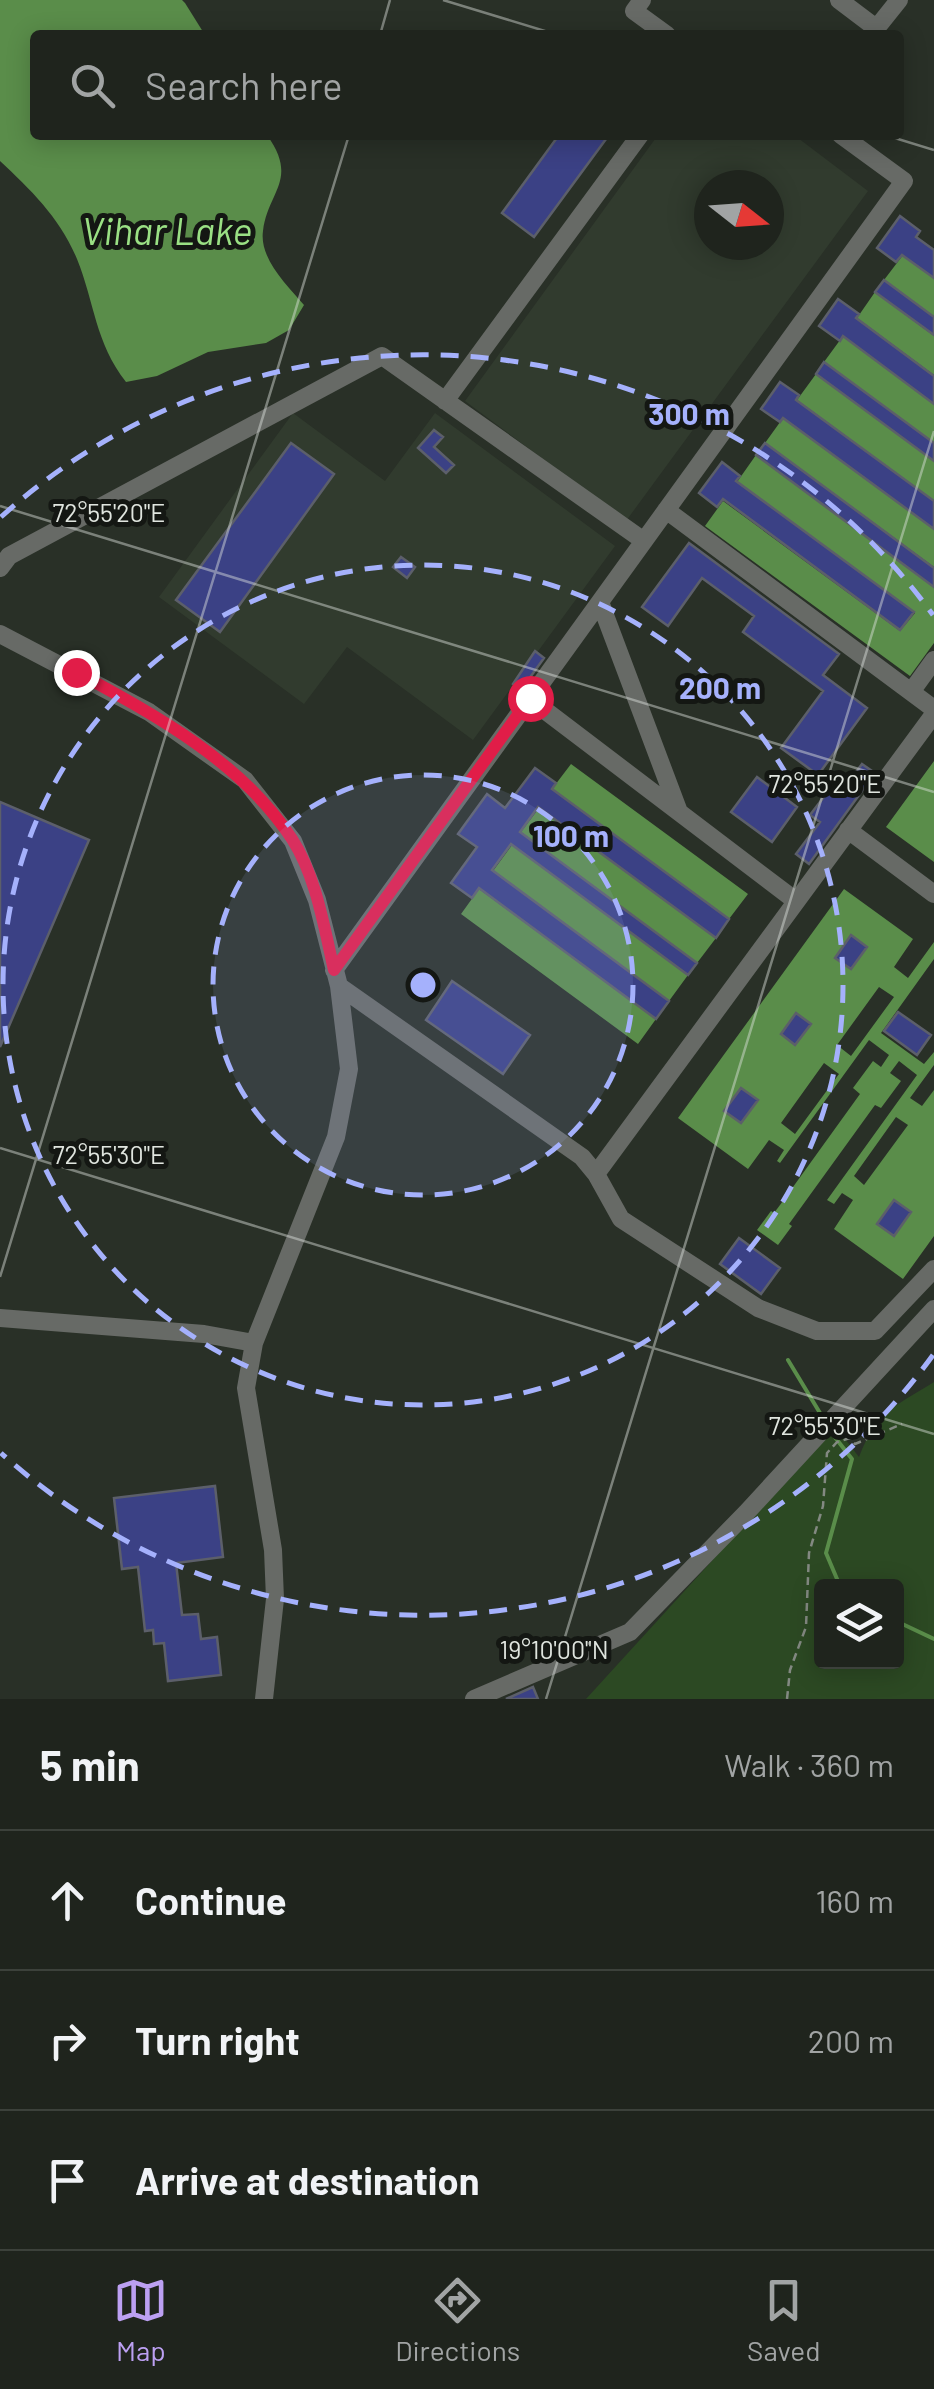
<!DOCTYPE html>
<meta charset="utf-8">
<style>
:root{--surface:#1f241d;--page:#2c302a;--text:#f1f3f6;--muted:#a1a4a4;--line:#3c413b;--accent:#bca0f2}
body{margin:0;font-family:Barlow,sans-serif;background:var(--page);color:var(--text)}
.controls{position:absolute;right:30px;bottom:30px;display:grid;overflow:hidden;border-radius:10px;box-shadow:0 5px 25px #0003}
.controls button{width:90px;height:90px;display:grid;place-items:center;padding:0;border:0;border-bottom:2px solid var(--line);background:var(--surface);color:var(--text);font:50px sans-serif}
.compass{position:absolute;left:694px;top:170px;width:90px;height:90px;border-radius:50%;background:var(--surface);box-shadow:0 5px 25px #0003;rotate:107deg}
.stop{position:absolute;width:30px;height:30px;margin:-22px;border:8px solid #e11d48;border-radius:50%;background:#fff}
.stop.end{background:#e11d48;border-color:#fff;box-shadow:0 2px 10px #0008}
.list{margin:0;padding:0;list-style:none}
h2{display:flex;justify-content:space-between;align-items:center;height:130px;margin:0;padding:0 40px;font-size:42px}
h2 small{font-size:32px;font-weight:400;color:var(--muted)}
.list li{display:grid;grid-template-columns:65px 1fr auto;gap:30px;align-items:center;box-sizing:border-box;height:140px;padding:0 40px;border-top:2px solid var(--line)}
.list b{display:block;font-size:38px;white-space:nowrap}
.list em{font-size:32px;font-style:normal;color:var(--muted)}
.icon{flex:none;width:55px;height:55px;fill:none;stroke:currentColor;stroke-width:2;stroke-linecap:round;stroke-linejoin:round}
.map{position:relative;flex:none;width:934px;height:1699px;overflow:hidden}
.search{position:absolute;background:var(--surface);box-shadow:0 5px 25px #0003;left:30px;right:30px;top:30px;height:110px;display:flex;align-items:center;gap:25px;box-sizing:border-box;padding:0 35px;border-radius:10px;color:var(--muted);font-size:38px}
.sheet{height:550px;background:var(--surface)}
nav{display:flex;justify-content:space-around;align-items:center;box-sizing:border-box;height:140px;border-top:2px solid var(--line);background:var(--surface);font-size:28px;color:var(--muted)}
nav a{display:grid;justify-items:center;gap:5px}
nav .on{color:var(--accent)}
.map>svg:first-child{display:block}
</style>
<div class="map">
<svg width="934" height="1699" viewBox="0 0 934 1699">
<rect width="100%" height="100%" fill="#293027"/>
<!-- built -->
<path fill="#313b2e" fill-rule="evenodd" d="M658,135H794L868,191L626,521L465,401ZM709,185H769V245H709Z
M293,413L385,481L435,413L615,546L473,740L347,647L304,704L159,597Z"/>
<!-- green -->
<path fill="#2c4923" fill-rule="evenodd" d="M934,1382V1699H586L835,1426L859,1457C877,1411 894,1407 934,1382ZM822,1586H896V1662H822Z"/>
<!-- water -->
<path fill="#5a8d4a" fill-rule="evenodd" d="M0,0H182L185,3L205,35H35V135H267C299,180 268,191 263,231C259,259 288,286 304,305L289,330L266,343L208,352L157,376L126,382C95,342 95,304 77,259C60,218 31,190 0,161Z
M903,255L934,278V317L884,280Z
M875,292L934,336V375L857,318Z
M843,336L934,404V443L824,362Z
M816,374L934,461V501L797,400Z
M783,418L934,529V567L765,443Z
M756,455L934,587V643L910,676L705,526L723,501L900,631L915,613L737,482Z
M934,761V862L886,827Z
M571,764L748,894L729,919L552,789Z
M539,808L716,938L697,963L521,832Z
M512,845L688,975L669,1001L493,871Z
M479,889L656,1019L638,1044L461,914Z
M844,889L913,939L894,967L908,978L934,942V959L881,1033L924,1064L934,1052V1065L910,1098L922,1106L934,1090V1236L903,1279L834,1229L853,1200L842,1193L834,1204L827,1200L917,1075L899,1061L890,1073L901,1081L881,1108L875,1105L789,1224L792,1226L778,1245L757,1230L771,1211L774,1213L780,1205L860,1094L853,1088L873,1061L881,1067L889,1055L869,1040L780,1163L777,1161L784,1150L769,1140L748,1169L678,1118ZM879,987L894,997L851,1056L837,1045ZM824,1063L839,1074L795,1134L781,1123ZM896,1117L908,1125L864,1185L854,1176Z"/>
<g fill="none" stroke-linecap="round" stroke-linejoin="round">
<!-- stream -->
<path stroke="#5a8d4a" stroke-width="4" d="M788,1360L823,1418
M830,1431L852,1459L826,1553L840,1586
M896,1621L934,1639"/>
</g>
<!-- building -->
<path fill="#3b4185" stroke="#5c5f6a" stroke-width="2.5" d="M559,135H609L534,237L502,213Z
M900,216L920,231L916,237L934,250V278L902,255L896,262L877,248Z
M884,280L934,317V335L875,292Z
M838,299L859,314L856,318L934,376V404L843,336L840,341L819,326Z
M824,362L934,443V461L816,374Z
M780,382L799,395L796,400L934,501V529L783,418L780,422L761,409Z
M434,430L443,437L434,447L454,465L446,473L418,448Z
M291,443L334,474L220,632L176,600Z
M765,443L934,568V587L756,455Z
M722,462L740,476L736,481L914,612L900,630L723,499L717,507L699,493Z
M689,543L839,654L823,675L867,708L818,775L781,748L823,691L743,632L754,616L702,578L668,626L642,607Z
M401,557L415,567L407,578L393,567Z
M535,651L544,658L521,690L513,684Z
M862,764L875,773L809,864L796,854L820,822L810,815L830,789L839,795Z
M535,768L556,783L552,789L729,919L716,938L538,807L520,832L697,963L688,975L511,844L492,870L669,1001L656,1019L479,888L472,898L451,883L477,847L458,834L487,794L505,808Z
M757,777L797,807L772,842L731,812Z
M0,802L89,840L0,1047Z
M851,935L867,947L851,969L835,958Z
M452,981L530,1035L503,1074L426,1020Z
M898,1012L931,1035L917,1055L884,1031Z
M796,1013L811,1024L795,1045L781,1034Z
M741,1088L758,1100L741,1123L724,1111Z
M894,1200L911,1212L894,1236L877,1224Z
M739,1238L780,1268L761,1294L720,1264Z
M215,1486L223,1557L176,1563L182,1615L198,1614L201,1639L217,1637L221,1675L168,1681L164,1643L154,1644L153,1630L145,1631L138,1567L122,1569L114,1498Z
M533,1687L538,1699H506Z"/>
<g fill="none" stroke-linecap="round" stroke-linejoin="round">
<!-- path -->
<path stroke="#838982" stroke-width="2.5" stroke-dasharray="8 5" stroke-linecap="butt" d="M787,1699L790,1670L806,1627L809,1553L823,1506L827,1453L837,1442L850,1438L855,1444L902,1424"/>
<!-- minor -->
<path stroke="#676a66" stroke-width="18" d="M642,0L634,11L667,35
M839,0L876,28
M871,35L899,0
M445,401L640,135
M666,510L934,709
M0,568L9,556L382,356L644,541
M600,602L679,812
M0,634L149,712L245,780L293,841L317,900L339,986L349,1069L336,1137L254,1343L246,1388L273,1550L275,1599L264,1699
M911,692L934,660
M530,699L796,901
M848,830L934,894
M334,970L904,181L841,135
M339,986L582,1157L596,1174L621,1219L758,1308L817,1331H875L934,1269
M596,1174L934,714
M0,1318L204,1334L254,1343
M474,1699L630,1632L746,1513L934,1309"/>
</g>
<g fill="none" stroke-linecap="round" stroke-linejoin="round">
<!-- route -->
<path stroke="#e11d48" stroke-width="12" d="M76,672C155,715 241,761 292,839C316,876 324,927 334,970L530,698"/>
</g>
<!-- ticks -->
<path fill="none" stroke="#e0e5df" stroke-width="2.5" stroke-opacity="0.45" d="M443,0L558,35M380,35L390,0M885,135L934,150M0,506L934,792M0,1148L934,1434M0,1277L349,135M546,1699L934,431"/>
<!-- distance rings -->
<circle cx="423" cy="985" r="210" fill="#a5b1fc" fill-opacity=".12"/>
<g fill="none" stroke="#a5b1fc" stroke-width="5" stroke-dasharray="18 12">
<circle cx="423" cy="985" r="210"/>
<circle cx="423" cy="985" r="420"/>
<path d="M933 1355A630 630 0 0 1 1 1453M1 517A630 630 0 0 1 933 615"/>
</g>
<g text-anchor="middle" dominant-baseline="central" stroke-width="10" stroke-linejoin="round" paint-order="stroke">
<!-- water labels -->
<g font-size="38" font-style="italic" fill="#9ae084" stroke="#141713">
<text x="167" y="230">Vihar Lake</text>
</g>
</g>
<g font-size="25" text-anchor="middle" fill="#e0e5df" stroke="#141713" stroke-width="10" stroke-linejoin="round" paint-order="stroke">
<text x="109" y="522">72°55'20"E</text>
<text x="825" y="793">72°55'20"E</text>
<text x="109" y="1164">72°55'30"E</text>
<text x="825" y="1435">72°55'30"E</text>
<text x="554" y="1659">19°10'00"N</text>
</g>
<circle cx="423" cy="985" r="15" fill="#a5b1fc" stroke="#141713" stroke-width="5"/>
<g font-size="30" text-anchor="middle" font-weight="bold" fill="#a5b1fc" stroke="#141713" stroke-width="10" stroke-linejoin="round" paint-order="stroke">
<text x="689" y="425">300 m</text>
<text x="720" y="699">200 m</text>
<text x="571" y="847">100 m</text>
</g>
</svg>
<div class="controls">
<button><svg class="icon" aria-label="layers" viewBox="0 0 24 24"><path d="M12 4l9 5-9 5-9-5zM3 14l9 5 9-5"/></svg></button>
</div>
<svg class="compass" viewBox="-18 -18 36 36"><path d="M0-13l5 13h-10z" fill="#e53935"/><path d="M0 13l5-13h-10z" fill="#a1a4a4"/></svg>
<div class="stop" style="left:530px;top:698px"></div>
<div class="stop end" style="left:76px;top:672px"></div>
<div class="search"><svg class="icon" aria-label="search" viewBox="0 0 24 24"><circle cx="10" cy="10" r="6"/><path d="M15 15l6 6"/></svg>Search here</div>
</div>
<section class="sheet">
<h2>5 min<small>Walk · 360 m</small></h2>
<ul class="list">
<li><svg class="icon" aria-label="ahead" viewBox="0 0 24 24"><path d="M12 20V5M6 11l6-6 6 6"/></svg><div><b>Continue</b></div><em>160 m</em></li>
<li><svg class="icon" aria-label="right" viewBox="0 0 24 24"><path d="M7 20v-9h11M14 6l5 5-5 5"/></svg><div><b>Turn right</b></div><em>200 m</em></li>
<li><svg class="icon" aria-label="arrive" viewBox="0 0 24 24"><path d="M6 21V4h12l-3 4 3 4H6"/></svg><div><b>Arrive at destination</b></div></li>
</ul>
</section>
<nav>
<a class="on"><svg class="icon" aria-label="map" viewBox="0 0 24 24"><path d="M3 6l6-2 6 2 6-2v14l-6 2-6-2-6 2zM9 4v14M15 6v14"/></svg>Map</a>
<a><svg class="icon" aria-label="directions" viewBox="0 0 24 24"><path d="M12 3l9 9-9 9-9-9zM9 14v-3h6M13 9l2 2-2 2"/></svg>Directions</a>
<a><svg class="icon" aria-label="saved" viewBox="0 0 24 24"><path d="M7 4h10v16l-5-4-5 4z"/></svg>Saved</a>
</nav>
